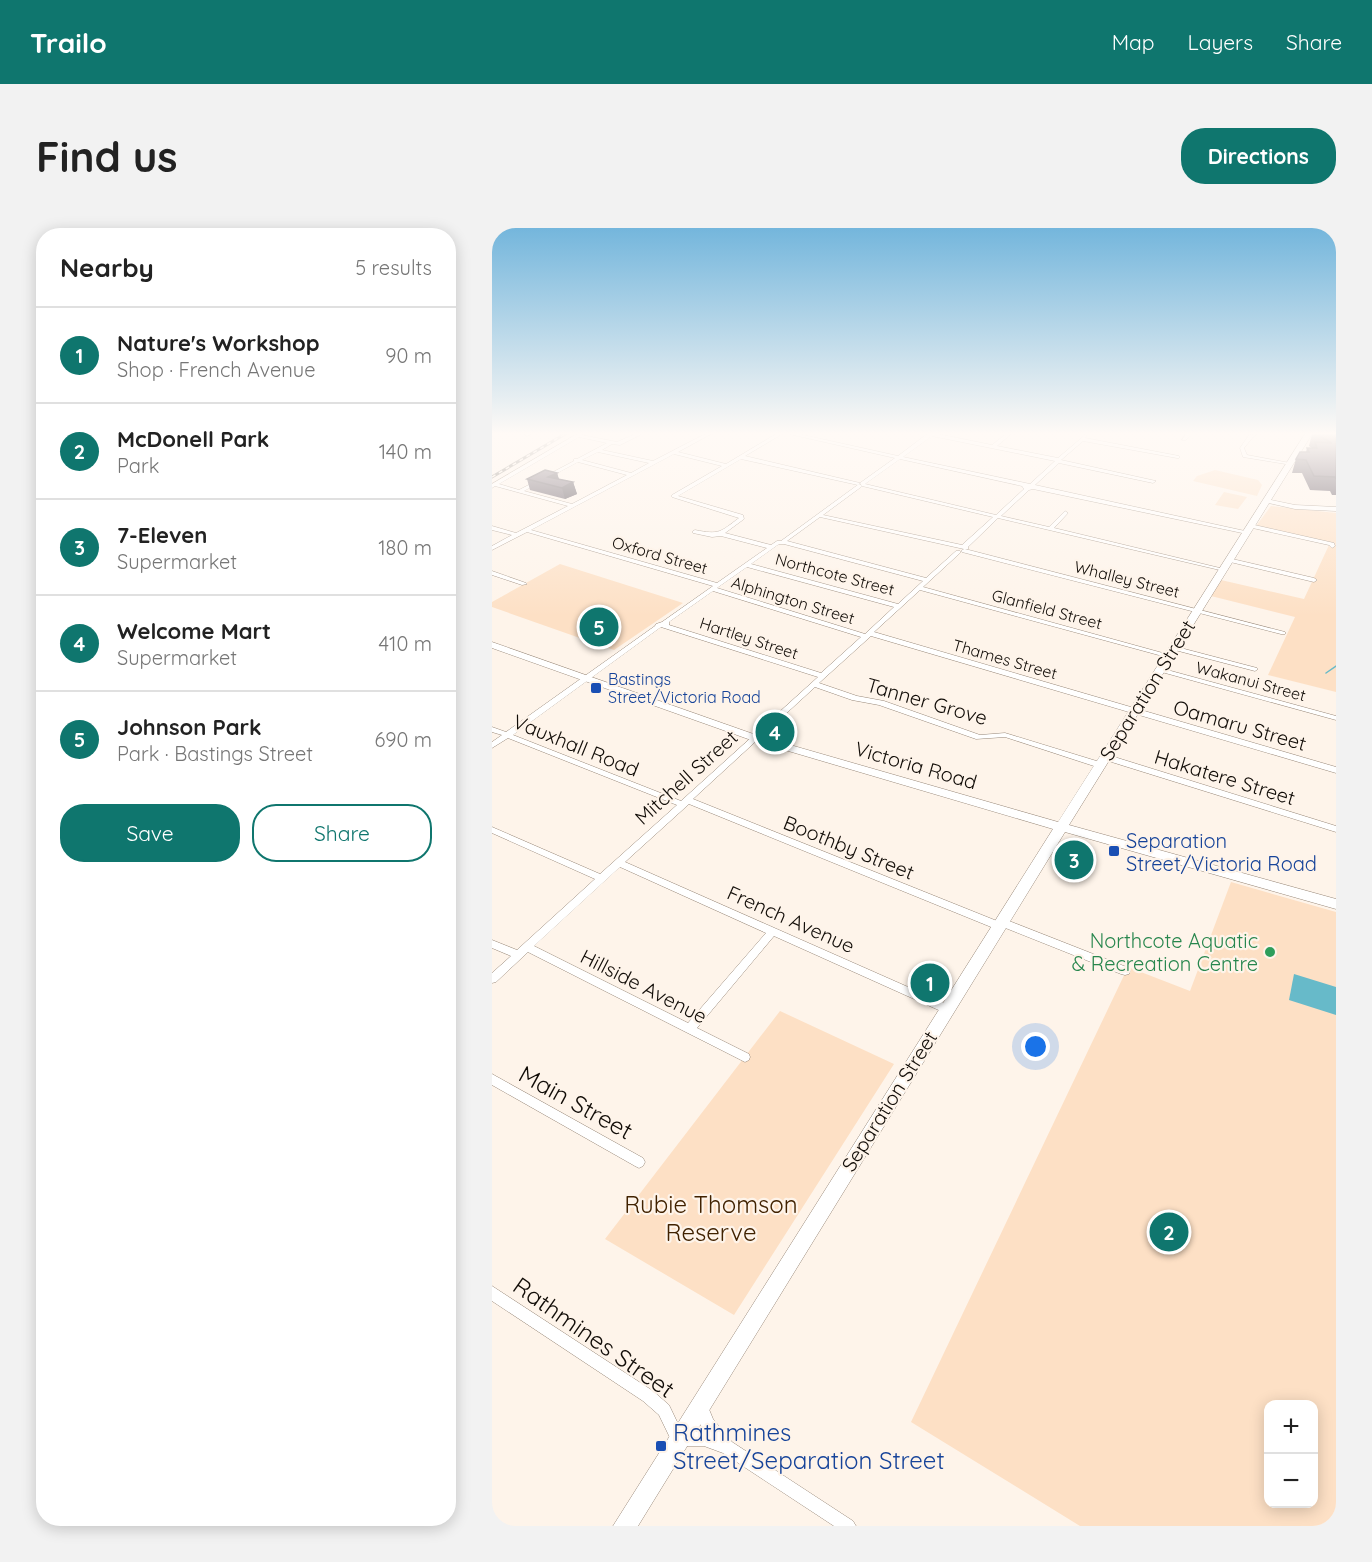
<!DOCTYPE html>
<meta charset="utf-8">
<style>
:root{--surface:#fff;--page:#f2f2f2;--text:#222;--muted:#767676;--line:#e0e0e0;--accent:#0f766e}
body{margin:0;font-family:Quicksand,sans-serif;background:var(--page);color:var(--text)}
.controls{position:absolute;right:18px;bottom:18px;display:grid;overflow:hidden;border-radius:12px;box-shadow:0 3px 15px #0003}
.controls button{width:54px;height:54px;display:grid;place-items:center;padding:0;border:0;border-bottom:2px solid var(--line);background:var(--surface);color:var(--text);font:30px sans-serif}
.you{position:absolute;left:544px;top:819px;width:21px;height:21px;margin:-15px;border:4px solid #fff;border-radius:50%;background:#1a73e8;box-shadow:0 0 0 9px #1a73e833}
.badge{display:grid;place-items:center;width:39px;height:39px;border-radius:50%;background:var(--accent);color:#fff;font-size:20px;font-weight:700}
.pin{position:absolute;translate:-50% -50%;border:3px solid #fff;box-shadow:0 2px 6px #0006}
.list{margin:0;padding:0;list-style:none}
h2{display:flex;justify-content:space-between;align-items:center;height:78px;margin:0;padding:0 24px;font-size:26px}
h2 small{font-size:20px;font-weight:400;color:var(--muted)}
.list li{display:grid;grid-template-columns:39px 1fr auto;gap:18px;align-items:center;box-sizing:border-box;height:96px;padding:0 24px;border-top:2px solid var(--line)}
.list b{display:block;font-size:22px;white-space:nowrap}
.list p{margin:0;font-size:20px;white-space:nowrap;color:var(--muted)}
.list em{font-size:20px;font-style:normal;color:var(--muted)}
.actions{display:flex;gap:12px;padding:18px 24px}
.actions a{flex:1;padding:14px 0;border:2px solid var(--accent);border-radius:24px;text-align:center;font-size:21px;color:var(--accent)}
.actions .main{background:var(--accent);color:#fff}
.map{position:relative;flex:none;width:844px;height:1298px;overflow:hidden;border-radius:24px}
header{display:flex;align-items:center;gap:36px;box-sizing:border-box;height:84px;padding:0 30px;background:var(--accent);color:#fff}
header strong{font-size:28px}
nav{display:flex;gap:33px;margin-inline-start:auto;font-size:21px}
.intro{display:flex;align-items:center;justify-content:space-between;box-sizing:border-box;height:144px;padding:0 36px}
h1{margin:0;font-size:42px}
.button{padding:15px 27px;border-radius:24px;background:var(--accent);color:#fff;font-size:21px;font-weight:700}
main{display:flex;gap:36px;padding:0 36px}
aside{flex:1;background:var(--surface);border-radius:24px;box-shadow:0 3px 15px #0003}
.map>svg:first-child{display:block}
</style>
<header>
<strong>Trailo</strong>
<nav><a>Map</a><a>Layers</a><a>Share</a></nav>
</header>
<div class="intro"><h1>Find us</h1><a class="button">Directions</a></div>
<main>
<aside>
<h2>Nearby<small>5 results</small></h2>
<ul class="list">
<li><span class="badge">1</span><div><b>Nature's Workshop</b><p>Shop · French Avenue</p></div><em>90 m</em></li>
<li><span class="badge">2</span><div><b>McDonell Park</b><p>Park</p></div><em>140 m</em></li>
<li><span class="badge">3</span><div><b>7-Eleven</b><p>Supermarket</p></div><em>180 m</em></li>
<li><span class="badge">4</span><div><b>Welcome Mart</b><p>Supermarket</p></div><em>410 m</em></li>
<li><span class="badge">5</span><div><b>Johnson Park</b><p>Park · Bastings Street</p></div><em>690 m</em></li>
</ul>
<div class="actions"><a class="main">Save</a><a>Share</a></div>
</aside>
<div class="map">
<svg width="844" height="1298" viewBox="0 0 844 1298">
<rect width="100%" height="100%" fill="#fef4ea"/>
<!-- green -->
<path fill="#fde0c5" fill-rule="evenodd" d="M723,242L766,252L770,257L765,268L701,253L705,248Z
M732,264L755,269L746,281L723,277Z
M779,278L844,285V464L776,447L803,389L719,368L729,352L812,371L837,317L841,318L843,315L764,298Z
M68,336L191,375L122,422L0,379V374Z
M739,654L844,684V1298H588L419,1194L636,739L698,763ZM776,1176H822V1276H776Z
M288,783L402,836L242,1087L113,1011Z"/>
<!-- water -->
<path fill="#67bac9" d="M802,746L844,759V787L797,772Z"/>
<g fill="none" stroke-linecap="round" stroke-linejoin="round">
<!-- stream -->
<path stroke="#67bac9" stroke-width="1.5" d="M834,445L844,438"/>
<defs>
<path id="street" d="M33,206H39L35,208Z
M85,206H91L90,207L125,214L143,206H150L128,217L120,216L110,222L161,233L213,206H219L186,224L234,236L284,206H290L253,228L368,255L403,230L297,206H307L406,228L435,206H446L500,217L514,206H519L505,218L566,230L593,207L595,208L593,210L687,228V230H685L591,213L569,232L664,253L661,255L567,235L543,257L753,303L756,305L755,306L541,261L537,262L509,288L557,299L573,283L576,285L562,300L732,341V343L506,290L476,319V321H473L793,404V406H789L470,324L469,323L472,321L328,289L295,313L434,350L464,323H468V325L431,359L678,427L679,428L676,430L674,429L428,362L382,404L844,539V545L379,408L327,455L365,468L392,473L488,507L513,505L611,535L612,537L611,539H605L513,509L484,511L387,477L360,472L323,459L201,571L505,693L509,690L512,691L637,740L638,743L637,746L633,747L629,746L511,699L507,702L504,701L197,576L133,634L459,778L460,781L459,784L455,785L451,784L282,708L205,800L257,826L258,829L257,832L253,834L36,724L4,754L0,755V745L19,728L0,720V712L25,722L103,651L0,605V599L108,646L185,577L16,510L0,520V514L10,507L0,504V499L14,504L163,398L164,396L170,394L221,358L35,304L0,322V318L20,307L0,302V298L24,305L76,278L3,258L0,260V256ZM440,208L563,233L538,256L411,229ZM87,209L115,215L85,231H82V233L27,262L7,256ZM106,224L157,235L139,245L90,232ZM182,226L230,238L180,267V269L247,290C228,304 228,307 203,302L201,303V305L220,309L229,308L275,320L225,355L39,302ZM249,231L366,257L368,255L370,258L501,289L470,317L331,287L369,259L370,258L367,256L289,313H285L279,317L233,305L252,291L251,287L186,268ZM408,231L530,258L532,261L504,287L373,256ZM86,234L135,247L80,276L32,263ZM287,316H292L431,353L406,376L259,336ZM255,339L402,379L373,406L225,360ZM221,363L369,409L329,445L177,397V394ZM169,399L326,449L189,573L21,507ZM128,639L274,705L196,795L42,718Z
M694,206H699L694,212H690Z
M765,206L761,209L752,220L755,227L798,235H800V237L751,229L748,220L757,207Z
M774,271L803,277L844,279V283L803,281L772,274V272Z
M758,296L842,315L843,318L840,320L837,317L756,299L755,298Z
M736,330L822,350L825,352L822,354L734,333V331Z
M0,343L34,355L35,356L30,357L0,347Z
M681,418L765,440L766,441L763,443L679,421L678,420Z
M668,440L844,488V492L666,443L665,442Z
M610,527H616L844,598V604L610,531L609,529Z
M0,846L151,930L153,934L151,938L147,940L143,938L0,857Z
M0,1058L161,1163L177,1177L190,1204H212L210,1201L202,1179L204,1174L209,1172L214,1174L221,1191L240,1214L361,1293L364,1298H342L231,1225L212,1218H186L181,1216L167,1187L151,1173L0,1073Z"/>
<path id="secondary" d="M813,206H820L577,597L844,671V681L573,604L146,1298H121L561,601L259,512L0,420V414L267,508L566,594Z"/>
</defs>
<!-- street casing -->
<use href="#street" stroke="#99897a" stroke-width="1"/>
<!-- secondary casing -->
<use href="#secondary" stroke="#99897a" stroke-width="1"/>
<!-- street -->
<use href="#street" fill="#fff" fill-rule="evenodd"/>
<!-- secondary -->
<use href="#secondary" fill="#fff" fill-rule="evenodd"/>
<defs>
<path id="rail" d="M0,249L73,206"/>
</defs>
<!-- rail casing -->
<use href="#rail" stroke="#777069" stroke-width="3"/>
<!-- rail -->
<use href="#rail" stroke="#fef4ea" stroke-width="1.5" stroke-dasharray="4" stroke-linecap="butt"/>
</g>
<!-- wall -->
<path fill="#594e5a" d="M820,206H844V267H840L838,263L818,262L810,245H800L804,231L814,224L815,220H820L817,218Z
M65,245L67,251L81,254L85,266L73,271L38,262L35,251Z"/>
<!-- shaded-wall -->
<path fill="#49404a" d="M65,245L68,256L56,249Z
M81,254L85,266L73,271L70,260Z"/>
<!-- building -->
<path fill="#685b69" stroke="#49404a" stroke-width="1.5" d="M824,206H844V251L843,249L822,248L814,232L804,231L808,224H817L815,220H825L823,214L840,215Z
M53,242L65,245L56,249L81,254L70,260L35,251Z"/>
<!-- sky -->
<linearGradient id="sky" x2="0" y2="1"><stop stop-color="#74b6dc"/><stop offset="0.53" stop-color="#fffaf6"/><stop offset="1" stop-color="#fffaf6" stop-opacity="0"/></linearGradient>
<rect width="844" height="388" fill="url(#sky)"/>
<!-- markers -->
<g fill="#1a4fb4" stroke="#fef4ea" stroke-width="2">
<rect x="98" y="454" width="12" height="12" rx="3"/>
<rect x="616" y="617" width="12" height="12" rx="3"/>
<rect x="163" y="1212" width="12" height="12" rx="3"/>
</g>
<circle fill="#2e9e5b" stroke="#fef4ea" stroke-width="2" cx="778" cy="724" r="6"/>
<g text-anchor="middle" dominant-baseline="central" stroke-width="4.5" stroke-linejoin="round" paint-order="stroke">
<!-- far-street labels -->
<g font-size="16" fill="#110c07" stroke="#fef4ea">
<text transform="translate(168 327) rotate(16)">Oxford Street</text>
<text transform="translate(343 346) rotate(15)">Northcote Street</text>
<text transform="translate(635 351) rotate(14)">Whalley Street</text>
<text transform="translate(301 372) rotate(17)">Alphington Street</text>
<text transform="translate(555 381) rotate(15)">Glanfield Street</text>
<text transform="translate(257 410) rotate(18)">Hartley Street</text>
<text transform="translate(513 431) rotate(16)">Thames Street</text>
<text transform="translate(759 453) rotate(15)">Wakanui Street</text>
</g>
<!-- far-transit labels -->
<g font-size="16" fill="#164399" stroke="#fef4ea" text-anchor="start">
<text x="116" y="451">Bastings<tspan x="116" dy="18">Street/Victoria Road</tspan></text>
</g>
<!-- street labels -->
<g font-size="20" fill="#110c07" stroke="#fef4ea">
<text transform="translate(655 462) rotate(-58)">Separation Street</text>
<text transform="translate(435 473) rotate(16)">Tanner Grove</text>
<text transform="translate(748 497) rotate(16)">Oamaru Street</text>
<text transform="translate(84 517) rotate(22)">Vauxhall Road</text>
<text transform="translate(424 537) rotate(16)">Victoria Road</text>
<text transform="translate(194 549) rotate(-42)">Mitchell Street</text>
<text transform="translate(733 549) rotate(17)">Hakatere Street</text>
<text transform="translate(357 619) rotate(22)">Boothby Street</text>
<text transform="translate(299 691) rotate(24)">French Avenue</text>
<text transform="translate(152 758) rotate(27)">Hillside Avenue</text>
<text transform="translate(397 873) rotate(-58)">Separation Street</text>
</g>
<!-- transit labels -->
<g font-size="20" fill="#164399" stroke="#fef4ea" text-anchor="start">
<text x="634" y="612">Separation<tspan x="634" dy="23">Street/Victoria Road</tspan></text>
</g>
<!-- leisure labels -->
<g font-size="20" fill="#27864d" stroke="#fef4ea" text-anchor="end">
<text x="766" y="712">Northcote Aquatic<tspan x="766" dy="23">&amp; Recreation Centre</tspan></text>
</g>
<!-- near-street labels -->
<g font-size="24" fill="#110c07" stroke="#fef4ea">
<text transform="translate(84 874) rotate(29)">Main Street</text>
<text transform="translate(102 1109) rotate(35)">Rathmines Street</text>
</g>
<!-- near-park labels -->
<g font-size="24" fill="#412200" stroke="#fef4ea">
<text x="219" y="976">Rubie Thomson<tspan x="219" dy="28">Reserve</tspan></text>
</g>
<!-- near-transit labels -->
<g font-size="24" fill="#164399" stroke="#fef4ea" text-anchor="start">
<text x="181" y="1204">Rathmines<tspan x="181" dy="28">Street/Separation Street</tspan></text>
</g>
</g>
</svg>
<div class="controls">
<button>+</button>
<button>−</button>
</div>
<div class="you"></div>
<div class="pin badge" style="left:438px;top:755px">1</div>
<div class="pin badge" style="left:677px;top:1004px">2</div>
<div class="pin badge" style="left:582px;top:632px">3</div>
<div class="pin badge" style="left:283px;top:504px">4</div>
<div class="pin badge" style="left:107px;top:399px">5</div>
</div>
</main>
